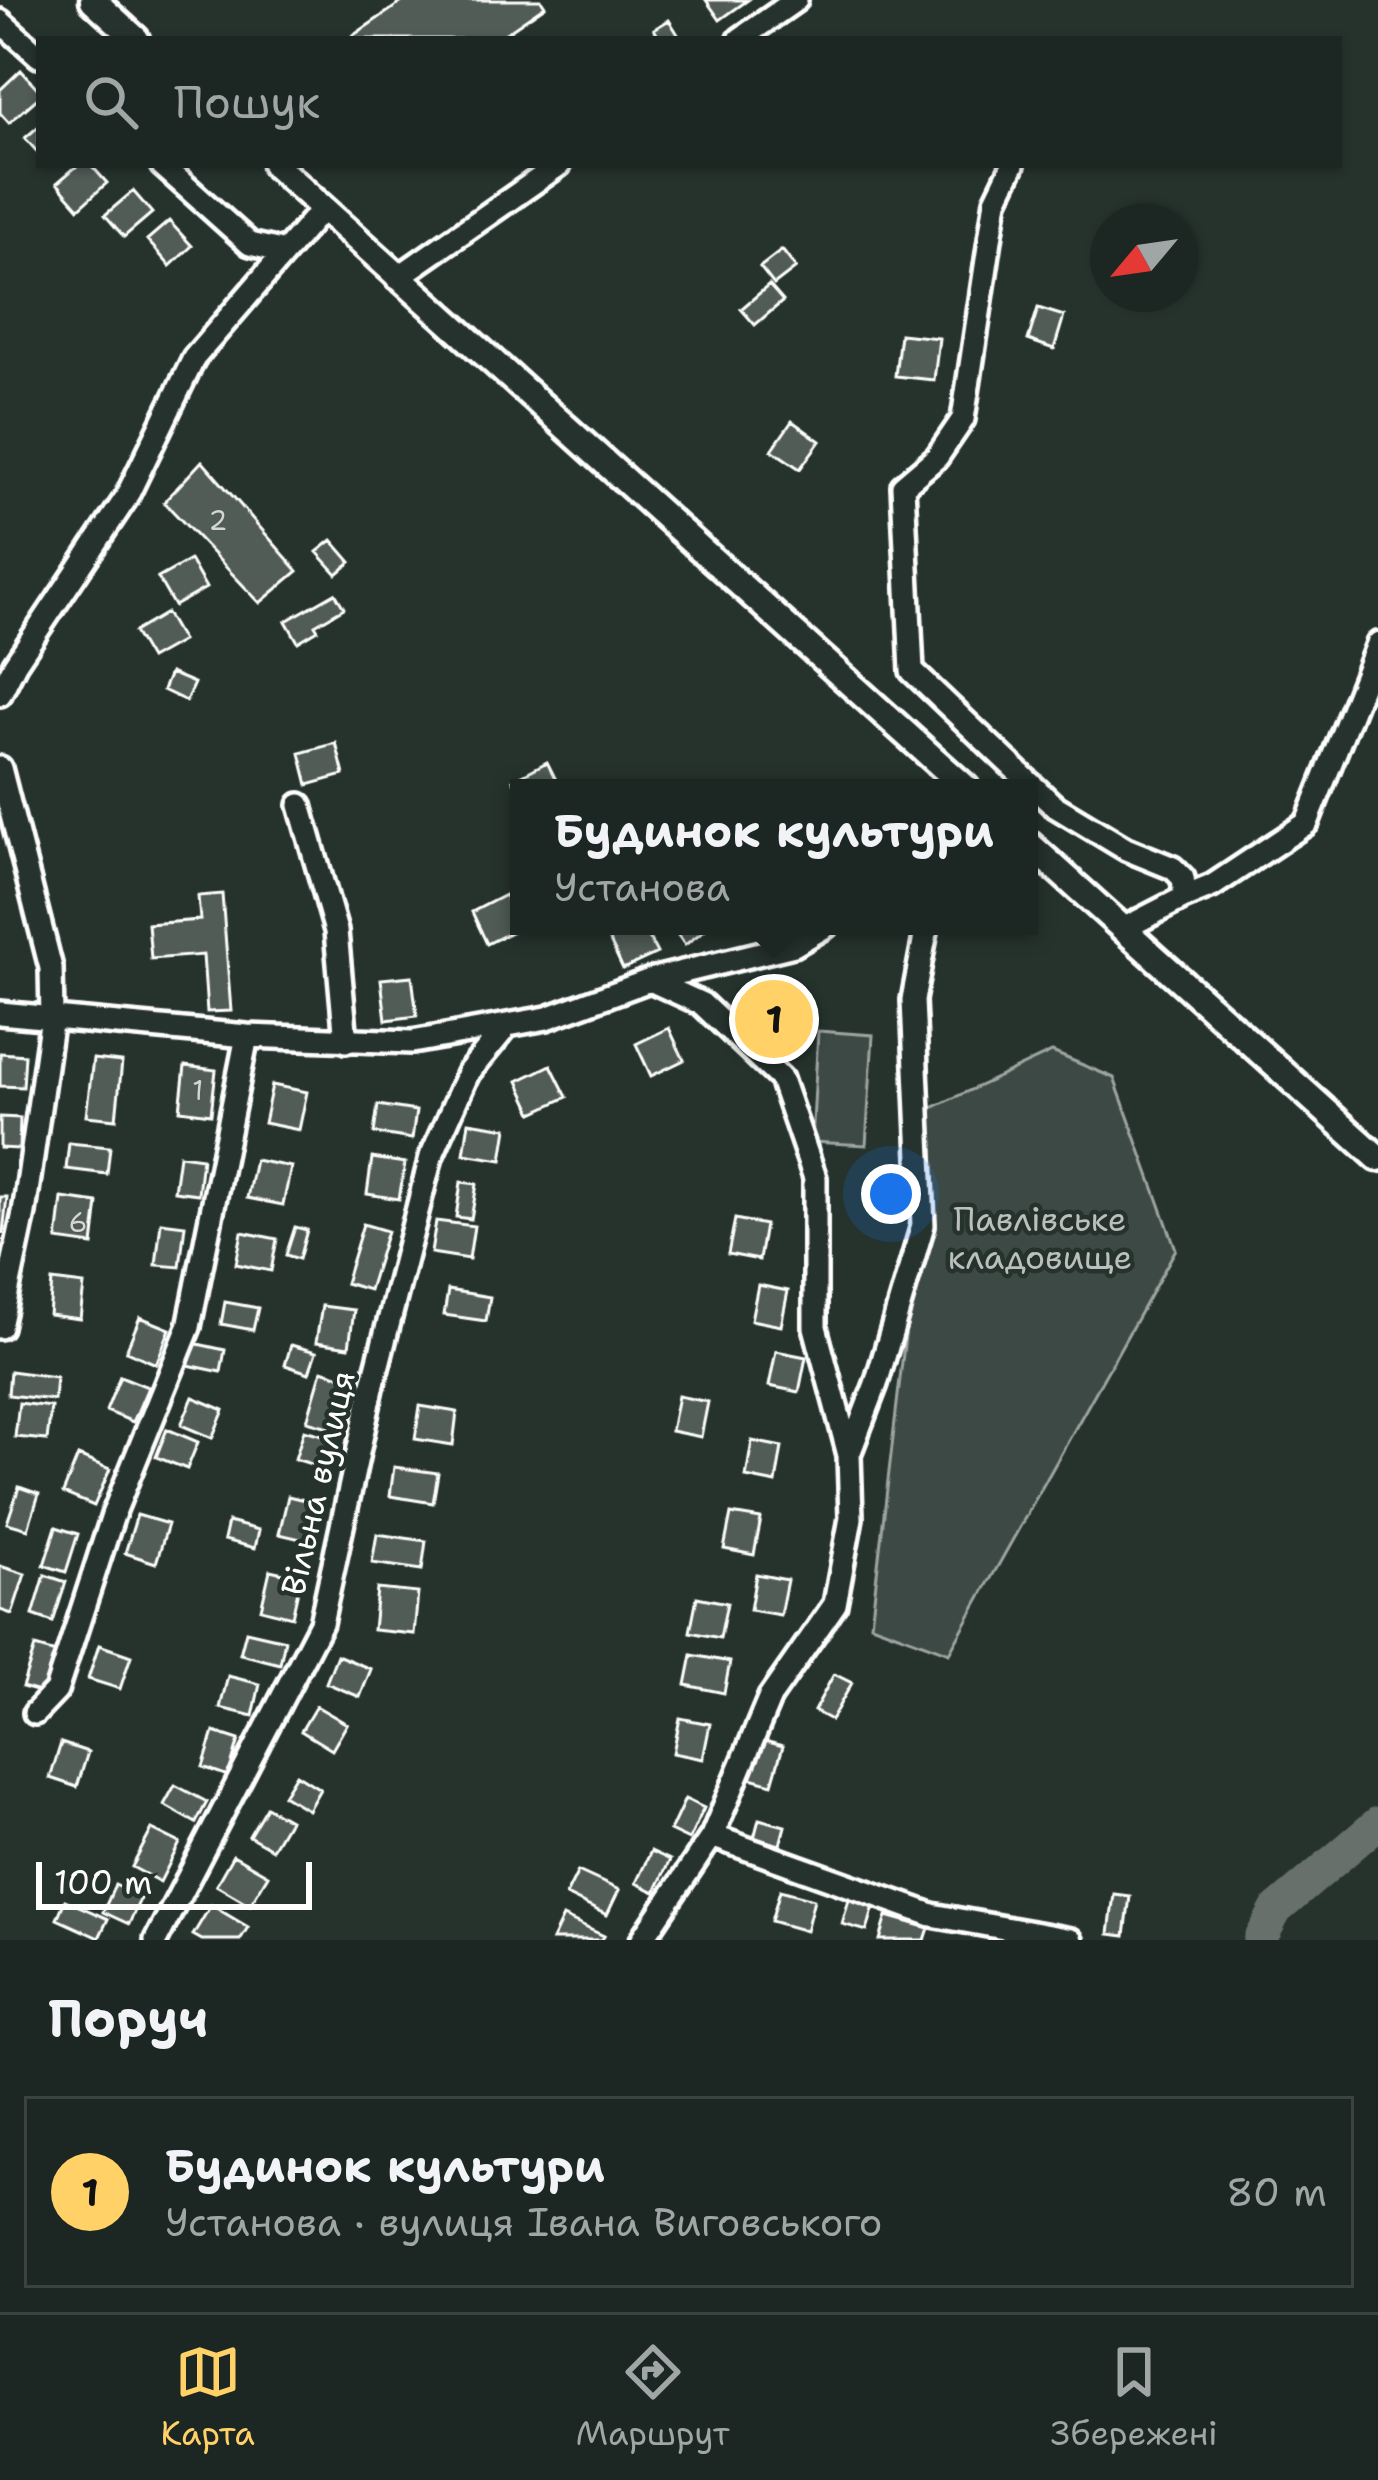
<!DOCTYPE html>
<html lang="uk">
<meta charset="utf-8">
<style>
:root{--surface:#1c2622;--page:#252e2a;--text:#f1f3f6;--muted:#a0a5a5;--line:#3a4340;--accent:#ffd166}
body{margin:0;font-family:"Shantell Sans",sans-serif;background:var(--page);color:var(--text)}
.compass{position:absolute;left:1090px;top:204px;width:108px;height:108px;border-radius:50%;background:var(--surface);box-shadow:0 3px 9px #0004;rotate:241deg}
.scale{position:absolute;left:36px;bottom:30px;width:276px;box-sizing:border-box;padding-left:12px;border:6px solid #fff;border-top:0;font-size:33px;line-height:42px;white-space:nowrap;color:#fff;-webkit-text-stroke:9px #26332d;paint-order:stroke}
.you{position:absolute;left:891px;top:1194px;width:42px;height:42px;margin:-30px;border:9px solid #fff;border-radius:50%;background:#1a73e8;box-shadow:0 0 0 18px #1a73e833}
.badge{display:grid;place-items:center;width:78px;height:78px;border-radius:50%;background:var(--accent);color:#111;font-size:39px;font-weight:700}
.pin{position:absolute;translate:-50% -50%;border:6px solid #fff;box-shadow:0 3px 12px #0006}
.popup{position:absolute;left:510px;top:779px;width:528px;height:156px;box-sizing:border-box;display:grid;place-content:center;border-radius:0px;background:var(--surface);filter:drop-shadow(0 3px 9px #0005);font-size:39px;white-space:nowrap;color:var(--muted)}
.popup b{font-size:45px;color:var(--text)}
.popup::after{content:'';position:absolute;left:50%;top:100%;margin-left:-24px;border:24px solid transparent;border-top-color:var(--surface)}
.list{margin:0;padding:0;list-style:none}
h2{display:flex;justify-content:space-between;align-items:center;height:156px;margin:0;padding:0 48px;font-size:51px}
h2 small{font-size:39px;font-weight:400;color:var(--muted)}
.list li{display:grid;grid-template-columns:78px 1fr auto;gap:36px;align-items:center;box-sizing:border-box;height:192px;margin:0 24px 24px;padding:0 24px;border:3px solid var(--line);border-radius:0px}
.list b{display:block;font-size:45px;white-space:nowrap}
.list p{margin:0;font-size:39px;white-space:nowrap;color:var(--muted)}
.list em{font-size:39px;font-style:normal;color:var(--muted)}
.icon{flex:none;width:66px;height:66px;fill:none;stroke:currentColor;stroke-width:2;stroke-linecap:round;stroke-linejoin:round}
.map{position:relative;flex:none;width:1378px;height:1940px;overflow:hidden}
.search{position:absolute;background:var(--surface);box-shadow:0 3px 9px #0004;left:36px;right:36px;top:36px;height:132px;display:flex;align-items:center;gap:30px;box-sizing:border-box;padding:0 42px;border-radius:0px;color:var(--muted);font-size:45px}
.sheet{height:372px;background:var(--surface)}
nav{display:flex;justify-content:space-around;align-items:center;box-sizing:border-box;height:168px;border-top:3px solid var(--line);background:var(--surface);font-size:33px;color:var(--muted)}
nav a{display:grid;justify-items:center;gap:6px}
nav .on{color:var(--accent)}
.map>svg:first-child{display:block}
</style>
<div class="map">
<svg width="1378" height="1940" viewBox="0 0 1378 1940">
<rect width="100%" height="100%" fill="#26332d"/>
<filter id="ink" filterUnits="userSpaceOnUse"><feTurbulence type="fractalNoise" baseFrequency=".00833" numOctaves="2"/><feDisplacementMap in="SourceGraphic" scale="24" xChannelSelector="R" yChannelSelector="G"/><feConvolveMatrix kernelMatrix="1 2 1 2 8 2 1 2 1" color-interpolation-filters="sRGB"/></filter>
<g filter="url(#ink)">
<!-- green -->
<path fill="#3e4944" stroke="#9ea4a2" stroke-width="3" d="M818,1031L873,1035L866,1145L812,1142Z
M1052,1052L1114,1078L1176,1249L949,1653L871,1624L932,1108Z"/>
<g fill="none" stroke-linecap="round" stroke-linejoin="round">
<!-- river -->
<path stroke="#67706c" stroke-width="33" d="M1260,1940L1276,1910L1378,1823"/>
</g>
<!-- building -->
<path fill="#515c57" stroke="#fff" stroke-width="3" d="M405,0H541L545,6L497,39H348Z
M706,0H748L720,20Z
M669,20L679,36L660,39L654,29Z
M21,70L39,90V97L9,123L0,113V90Z
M39,126V154L25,138Z
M78,165H91L107,183L79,208L57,183Z
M133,191L152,213L124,237L105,215Z
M169,221L192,246L170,266L147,240Z
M782,250L796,268L774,285L760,267Z
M769,285L783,301L755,325L741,309Z
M1038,308L1064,316L1054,349L1028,340Z
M900,334L939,338L934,380L895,376Z
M792,421L820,441L800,469L772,450Z
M202,461L298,571L260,603L164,502Z
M332,540L351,562L337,574L317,552Z
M190,560L206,588L174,606L158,578Z
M335,593L344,608L315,625L318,630L298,642L286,621Z
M166,613L182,641L150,659L134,632Z
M170,673L194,683L186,701L163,690Z
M336,743L344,775L308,785L300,753Z
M547,762L560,788L519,791L513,780Z
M222,894L231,1011L207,1012L203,955L151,959L148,924L200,920L198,896Z
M505,895L521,927L487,944L472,912Z
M631,926H643L657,953L623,969L608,937Z
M671,926H710L685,945Z
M412,976L417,1016L386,1020L381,979Z
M771,978L811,1034L777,1059L737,1003Z
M669,1028L684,1060L651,1076L636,1044Z
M0,1053L25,1055L23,1087L0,1086Z
M93,1059L122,1062L116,1119L86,1116Z
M551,1065L567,1097L533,1113L518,1081Z
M185,1066L216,1070L211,1114L180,1110Z
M272,1085L307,1092L299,1130L264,1123Z
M378,1105L416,1111L412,1139L374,1133Z
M0,1117L20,1118L19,1149L0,1148Z
M469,1122L507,1128L502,1160L464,1154Z
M69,1143L110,1147L107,1174L66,1169Z
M179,1155L202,1158L198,1194L174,1191Z
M372,1158L405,1163L399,1199L367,1194Z
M255,1160L291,1167L283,1205L247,1198Z
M461,1182L477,1184L471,1219L456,1217Z
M0,1197H7L3,1233L0,1232Z
M62,1198L98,1203L93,1245L57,1240Z
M735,1219L765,1225L759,1260L728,1254Z
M436,1221L474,1226L469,1259L431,1253Z
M161,1222L185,1225L180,1267L156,1265Z
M363,1224L387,1231L369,1290L345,1283Z
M295,1227L307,1230L299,1259L286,1255Z
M242,1232L277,1239L271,1271L236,1264Z
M52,1281L84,1285L80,1319L49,1315Z
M758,1285L788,1291L781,1326L751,1320Z
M448,1290L490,1297L486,1321L444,1315Z
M225,1302L258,1308L253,1330L221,1324Z
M322,1306L354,1310L349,1347L316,1342Z
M140,1317L170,1329L156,1364L126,1351Z
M193,1343L225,1350L221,1372L188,1365Z
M291,1345L316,1352L309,1373L285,1365Z
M776,1351L806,1357L799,1392L769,1386Z
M322,1370L347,1378L332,1428L307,1421Z
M10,1371L56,1377L54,1400L8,1395Z
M120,1376L148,1387L133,1422L106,1411Z
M678,1396L708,1402L701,1437L671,1431Z
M193,1397L224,1410L212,1438L181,1425Z
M19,1403L51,1407L47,1440L15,1437Z
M420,1406L457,1412L453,1445L415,1439Z
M167,1429L198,1442L187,1469L156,1457Z
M304,1430L330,1437L321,1467L295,1459Z
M752,1441L782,1447L776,1483L746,1477Z
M78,1456L110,1469L94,1506L63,1493Z
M394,1467L438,1473L433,1503L390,1496Z
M19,1487L39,1494L28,1529L7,1523Z
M288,1496L317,1503L309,1541L279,1534Z
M731,1514L761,1519L754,1555L724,1549Z
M137,1515L168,1524L156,1563L125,1553Z
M228,1522L259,1530L255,1548L224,1540Z
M56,1527L78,1534L66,1572L44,1565Z
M377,1534L426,1541L422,1570L372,1563Z
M0,1566L25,1574L12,1614L0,1610Z
M270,1570L301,1577L292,1617L261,1609Z
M756,1574L787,1580L780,1615L750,1610Z
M45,1575L66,1582L53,1622L33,1615Z
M377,1589L418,1593L414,1634L373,1630Z
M697,1597L727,1603L720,1638L690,1632Z
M246,1631L285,1640L280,1664L240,1654Z
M99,1645L131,1656L120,1689L88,1679Z
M35,1647L56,1653L43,1693L22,1687Z
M337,1655L371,1669L360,1697L326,1683Z
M692,1655L730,1662L724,1693L686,1685Z
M834,1674L852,1683L831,1720L814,1711Z
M228,1676L260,1684L253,1716L220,1708Z
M316,1706L347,1724L332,1750L301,1731Z
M680,1718L710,1724L703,1759L673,1753Z
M214,1732L239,1740L228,1776L203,1767Z
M761,1740L783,1746L772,1784L751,1778Z
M61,1743L88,1752L77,1787L50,1778Z
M296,1774L320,1789L308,1810L283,1795Z
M175,1785L207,1802L196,1823L164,1805Z
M685,1799L704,1808L689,1840L670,1831Z
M266,1807L289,1820L272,1849L249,1836Z
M759,1819L785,1826L780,1845L754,1838Z
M152,1829L180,1843L160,1882L132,1867Z
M651,1851L670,1860L655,1892L636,1883Z
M233,1855L268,1875L250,1905L216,1885Z
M578,1871L619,1890L607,1915L566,1895Z
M115,1885L141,1897L129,1924L103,1912Z
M780,1890L814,1899L806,1931L771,1921Z
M1114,1894L1130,1896L1125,1936L1109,1934Z
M849,1899L874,1906L867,1931L842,1924Z
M65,1900L108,1919L99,1938L57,1919Z
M211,1905L248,1927L240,1940H202L193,1935Z
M887,1916L929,1928L925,1940H880Z
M563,1917L604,1936L602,1940H552Z"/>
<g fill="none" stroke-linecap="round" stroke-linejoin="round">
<defs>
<path id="minor" d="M0,21L39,56
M740,39L796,0
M162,165L250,244L285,252
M1013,165L996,200L963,419L937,457L903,486L912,671L1053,805L1126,849L1173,868L1183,878L1185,897L1212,886L1307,823L1378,644
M397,278L559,165
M0,694L15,664L126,498L194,358L323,208
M0,768L51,968L52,1017L24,1213L0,1327
M300,805L336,931L346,1041
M1123,929L1185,897
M0,1013L247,1036L412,1042L547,1018L650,980L794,945L826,926
M849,1454L876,1384L923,1225L913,1000L927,926
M35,1713L56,1691L113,1515L189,1327L247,1036
M712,1836L932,1915L1071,1940
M156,1940L321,1623L372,1388L431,1157L468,1073L506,1027
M642,1940L712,1836L770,1697L835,1604L851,1518L849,1455L815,1327V1178L781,1079L702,1004L650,980"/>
<path id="major" d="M93,0L136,39
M275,165L966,788
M1029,844L1378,1158"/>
</defs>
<!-- minor casing -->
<use href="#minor" stroke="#fff" stroke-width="30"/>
<!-- major casing -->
<use href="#major" stroke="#fff" stroke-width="33"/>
<!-- minor -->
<use href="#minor" stroke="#26332d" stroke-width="21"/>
<!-- major -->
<use href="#major" stroke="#26332d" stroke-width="24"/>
</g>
</g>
<g text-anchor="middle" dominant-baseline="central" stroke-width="9" stroke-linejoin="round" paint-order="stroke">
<!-- number labels -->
<g font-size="27" fill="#d4d6d5">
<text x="218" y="520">2</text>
<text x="198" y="1090">1</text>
<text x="78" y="1222">6</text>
</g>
<!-- park labels -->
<g font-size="33" fill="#bbbfbe" stroke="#26332d">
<text x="1040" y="1219">Павлівське<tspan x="1040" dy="38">кладовище</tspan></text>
</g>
<!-- street labels -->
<g font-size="33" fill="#fff" stroke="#26332d">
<text transform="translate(318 1483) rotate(-77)">Вільна вулиця</text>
</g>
</g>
</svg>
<svg class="compass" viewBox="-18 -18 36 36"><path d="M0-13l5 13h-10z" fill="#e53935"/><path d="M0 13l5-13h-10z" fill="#a0a5a5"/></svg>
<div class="scale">100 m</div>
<div class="you"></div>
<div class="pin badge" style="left:774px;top:1019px">1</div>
<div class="popup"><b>Будинок культури</b>Установа</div>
<div class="search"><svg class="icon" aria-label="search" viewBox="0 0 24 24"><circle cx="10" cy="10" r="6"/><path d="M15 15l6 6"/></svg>Пошук</div>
</div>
<section class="sheet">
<h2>Поруч<small></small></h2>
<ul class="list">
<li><span class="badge">1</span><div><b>Будинок культури</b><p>Установа · вулиця Івана Виговського</p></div><em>80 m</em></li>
</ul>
</section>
<nav>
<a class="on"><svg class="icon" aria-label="map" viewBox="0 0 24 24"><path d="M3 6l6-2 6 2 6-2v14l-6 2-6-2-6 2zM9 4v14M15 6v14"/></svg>Карта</a>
<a><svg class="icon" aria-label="directions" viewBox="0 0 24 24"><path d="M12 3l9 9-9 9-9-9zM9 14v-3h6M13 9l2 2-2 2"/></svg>Маршрут</a>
<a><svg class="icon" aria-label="saved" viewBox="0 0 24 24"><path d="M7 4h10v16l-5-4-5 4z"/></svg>Збережені</a>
</nav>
